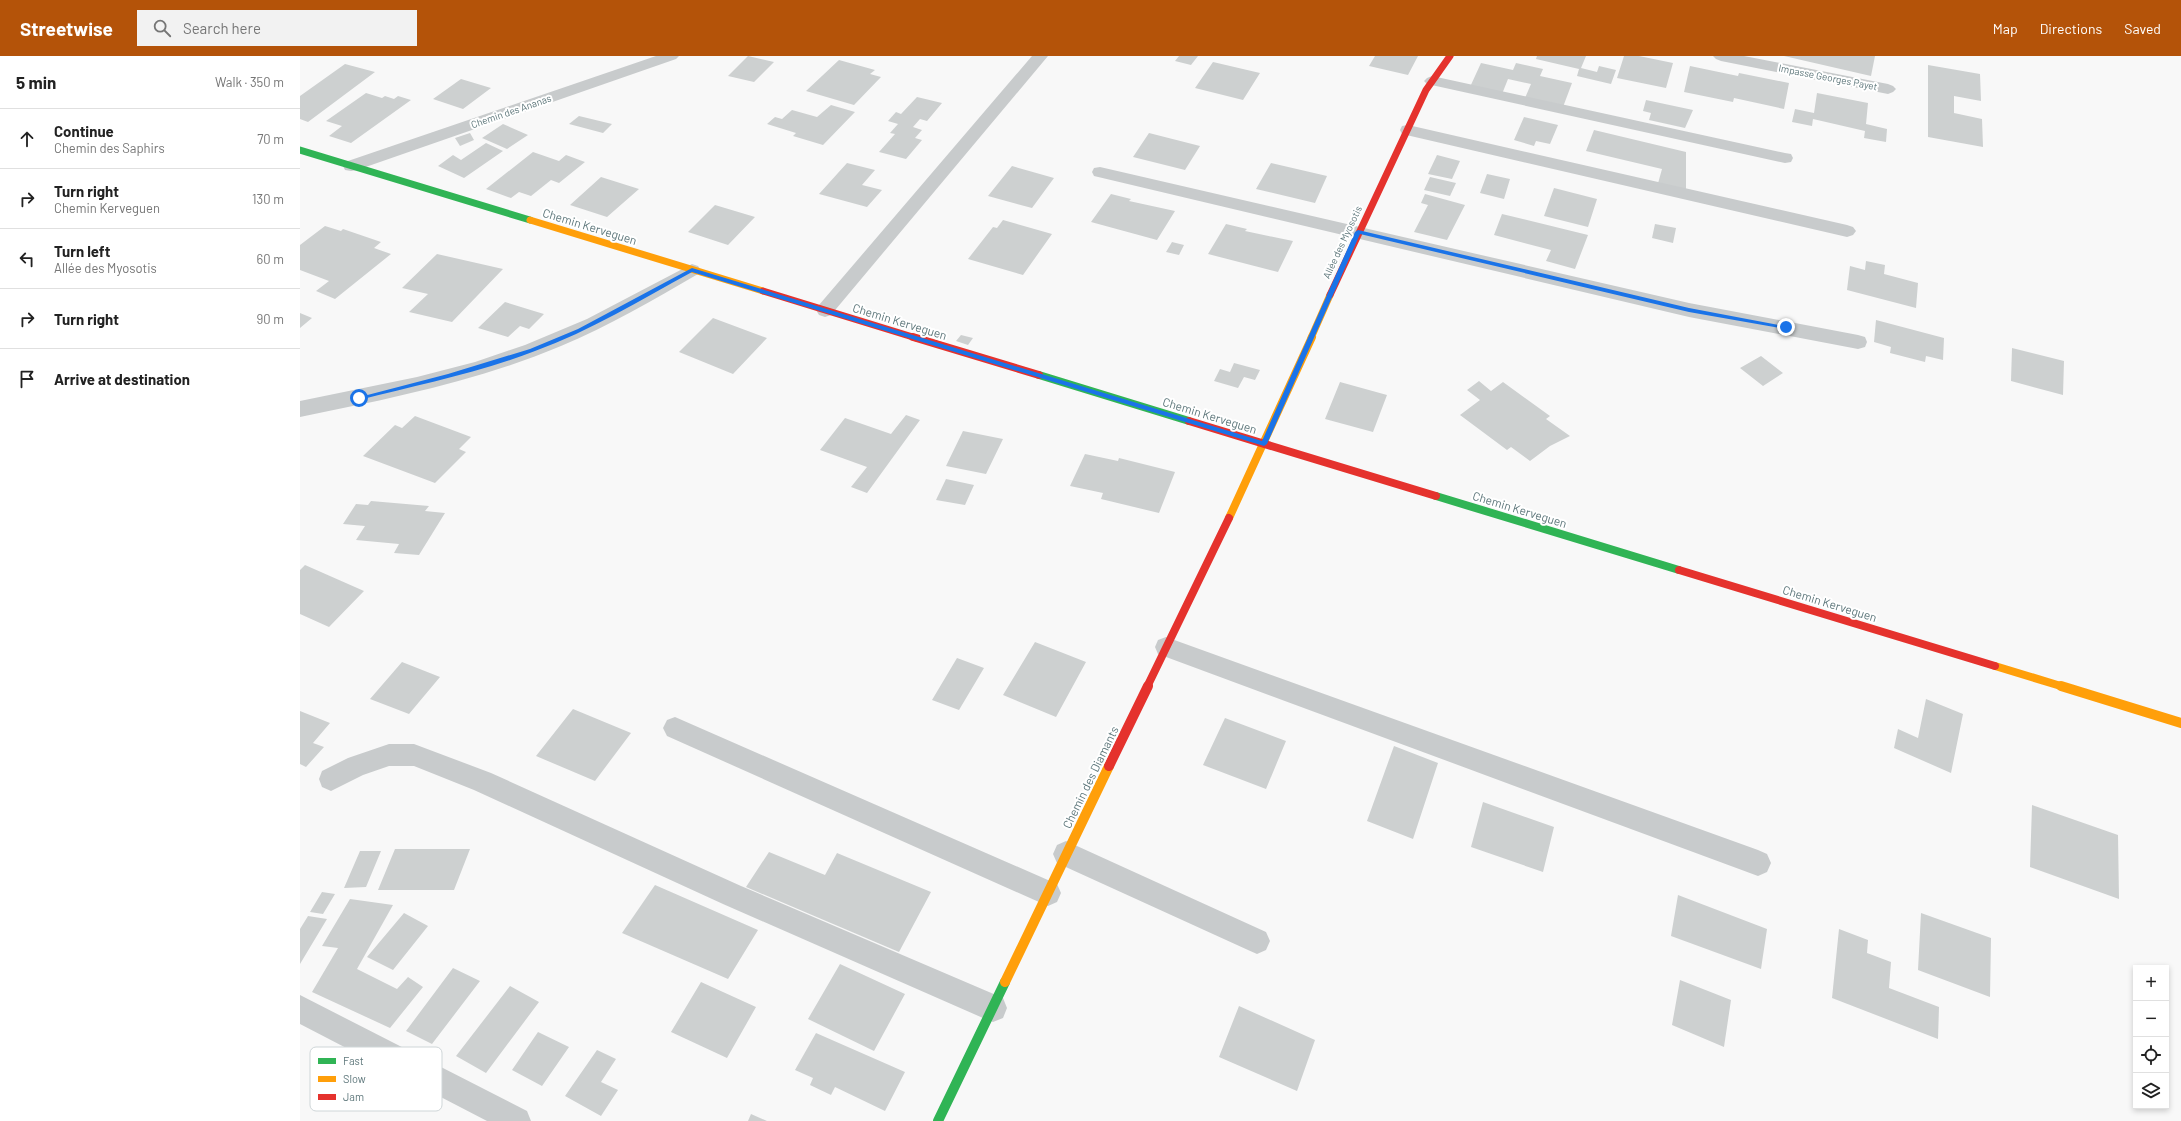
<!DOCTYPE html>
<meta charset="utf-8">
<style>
:root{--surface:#fff;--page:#f2f2f2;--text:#222;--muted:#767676;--line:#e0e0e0;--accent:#b45309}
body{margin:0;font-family:Barlow,sans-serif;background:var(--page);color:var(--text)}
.controls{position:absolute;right:12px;bottom:12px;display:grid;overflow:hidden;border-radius:0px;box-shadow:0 2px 6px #0003}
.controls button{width:36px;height:36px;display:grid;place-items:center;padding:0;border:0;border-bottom:1px solid var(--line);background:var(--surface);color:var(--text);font:20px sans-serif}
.stop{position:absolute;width:12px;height:12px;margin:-9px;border:3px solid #1a73e8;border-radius:50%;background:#fff}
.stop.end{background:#1a73e8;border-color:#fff;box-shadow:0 1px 4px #0008}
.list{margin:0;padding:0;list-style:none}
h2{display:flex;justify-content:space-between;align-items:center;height:52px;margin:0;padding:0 16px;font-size:17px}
h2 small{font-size:13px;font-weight:400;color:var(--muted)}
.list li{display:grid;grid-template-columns:26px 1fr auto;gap:12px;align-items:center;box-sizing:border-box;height:60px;padding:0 16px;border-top:1px solid var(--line)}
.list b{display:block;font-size:15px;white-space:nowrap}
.list p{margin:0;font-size:13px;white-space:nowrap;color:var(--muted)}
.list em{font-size:13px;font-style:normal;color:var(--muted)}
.icon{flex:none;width:22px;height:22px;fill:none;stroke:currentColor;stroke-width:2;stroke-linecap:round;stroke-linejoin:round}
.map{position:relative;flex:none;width:1881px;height:1065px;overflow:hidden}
header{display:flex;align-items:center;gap:24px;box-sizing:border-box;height:56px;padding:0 20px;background:var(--accent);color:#fff}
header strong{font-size:19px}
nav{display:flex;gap:22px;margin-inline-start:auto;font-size:14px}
.search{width:280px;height:36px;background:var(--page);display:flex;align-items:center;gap:10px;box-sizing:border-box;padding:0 14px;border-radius:0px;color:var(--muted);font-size:15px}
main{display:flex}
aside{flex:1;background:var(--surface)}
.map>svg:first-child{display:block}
</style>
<header>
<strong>Streetwise</strong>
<div class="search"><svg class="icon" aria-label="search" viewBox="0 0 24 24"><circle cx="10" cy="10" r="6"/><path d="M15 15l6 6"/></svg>Search here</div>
<nav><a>Map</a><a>Directions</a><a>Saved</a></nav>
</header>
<main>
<aside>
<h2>5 min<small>Walk · 350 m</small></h2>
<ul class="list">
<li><svg class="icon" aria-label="ahead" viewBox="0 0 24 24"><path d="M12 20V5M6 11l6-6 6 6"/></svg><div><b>Continue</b><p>Chemin des Saphirs</p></div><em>70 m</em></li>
<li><svg class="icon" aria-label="right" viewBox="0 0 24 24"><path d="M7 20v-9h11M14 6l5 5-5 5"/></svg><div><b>Turn right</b><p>Chemin Kerveguen</p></div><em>130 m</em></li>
<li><svg class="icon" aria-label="left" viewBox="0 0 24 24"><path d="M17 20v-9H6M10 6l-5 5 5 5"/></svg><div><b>Turn left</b><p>Allée des Myosotis</p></div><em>60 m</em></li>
<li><svg class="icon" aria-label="right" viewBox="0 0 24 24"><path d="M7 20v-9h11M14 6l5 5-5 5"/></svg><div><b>Turn right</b></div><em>90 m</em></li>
<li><svg class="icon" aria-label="arrive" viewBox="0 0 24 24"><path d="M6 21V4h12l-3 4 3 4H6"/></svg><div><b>Arrive at destination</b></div></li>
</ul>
</aside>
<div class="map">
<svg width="1881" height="1065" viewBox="0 0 1881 1065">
<rect width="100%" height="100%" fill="#f8f8f8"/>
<!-- building -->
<path fill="#cdd0d0" d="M448,0L474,6L454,26L428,20Z
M879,0H898L891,9L875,5Z
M1075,0H1118L1108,19L1069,10Z
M1237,0H1286L1281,12L1297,16L1299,10L1316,14L1311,28L1277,20L1279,13L1236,3Z
M1324,0H1339L1373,7L1366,32L1317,22Z
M1484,0H1575L1571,20Z
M539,4L575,14L570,18L581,21L554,49L506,35Z
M913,6L960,17L943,44L895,32Z
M1181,7L1213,14L1216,7L1243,13L1240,20L1272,27L1263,51L1225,42L1231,28L1208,23L1202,38L1170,31Z
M45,8L75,16L8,66L0,63V40Z
M1628,9L1680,18L1681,45L1654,40V57L1682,63L1683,91L1628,81Z
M1390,10L1438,20L1439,17L1489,27L1484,53L1434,42L1433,46L1384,36Z
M161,23L191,32L163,53L133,43Z
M66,37L82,42L85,40L94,43L98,40L111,44L51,87L29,80L42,70L26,65Z
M1517,37L1568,47L1566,68L1587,73L1586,86L1564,82L1565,75L1513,63L1512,70L1492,66L1495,53L1514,57Z
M617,41L642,47L627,65L620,63L613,71L622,74L615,82L622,84L606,103L579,96L595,78L590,77L598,68L588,65L596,56L601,58Z
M1346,44L1393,54L1385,72L1349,64L1351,57L1343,55Z
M531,49L555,56L523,89L493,80L496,77L467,68L475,61L482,63L492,54L517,61Z
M279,60L312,68L303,77L269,68Z
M1224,61L1258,69L1250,88L1236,85L1234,90L1214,84Z
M203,68L228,79L207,93L182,82Z
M1294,74L1386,96V137L1357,131L1362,113L1286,95Z
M170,77L174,84L160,90L155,82Z
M849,77L900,90L885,114L833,101Z
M186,87L203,95L164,122L138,110L153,99L161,104Z
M233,96L259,105L266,99L285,106L259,127L251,124L231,140L219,136L211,142L186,133Z
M1137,99L1160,105L1152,123L1128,118Z
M547,107L575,114L562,129L582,134L567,151L519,138Z
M971,107L1027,120L1015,147L956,133Z
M712,110L754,122L732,152L688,140Z
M1187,118L1210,123L1204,143L1180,137Z
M301,121L339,133L307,161L270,149Z
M1130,121L1156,127L1150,140L1124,134Z
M1254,132L1297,143L1288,171L1244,160Z
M811,138L831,143L829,145L875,155L857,184L791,166Z
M1125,138L1165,149L1147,184L1114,176L1128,149L1121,147Z
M415,149L455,161L428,189L388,176Z
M1202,158L1288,179L1275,213L1246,205L1251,194L1194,179Z
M703,164L752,178L723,219L668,203L693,171L697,172Z
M926,168L947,173L945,175L993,185L978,216L908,198Z
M1355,168L1376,172L1373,187L1352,182Z
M25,170L41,175L43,173L81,186L74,192L91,198L35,243L16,235L29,225L0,214V189Z
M872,186L884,189L879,199L866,196Z
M137,198L203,213L152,266L109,256L128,238L102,232Z
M1566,205L1585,209L1584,218L1618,227L1616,252L1547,234L1550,210L1565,214Z
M205,246L234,255L244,258L229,273L220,270L208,281L178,272Z
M0,257L12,262L0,272Z
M413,262L467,282L433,318L379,296Z
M1576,264L1644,282L1643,304L1626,300L1625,306L1590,297L1591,291L1574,286Z
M661,279L673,282L668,289L656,285Z
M1712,292L1764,305L1763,339L1711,325Z
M1461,300L1483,317L1463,330L1440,312Z
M934,307L960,314L955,324L944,321L938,332L914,325L920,313L930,316Z
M1179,325L1191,335L1203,326L1250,360L1246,363L1270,380L1250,390L1230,405L1211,391L1207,394L1160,359L1180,344L1167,334Z
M1040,326L1087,339L1073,376L1025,363Z
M606,359L620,364L567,437L551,431L567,411L520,394L545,362L591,378Z
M115,360L171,381L159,393L166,396L135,427L63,400L95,369L102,372Z
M663,375L703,383L686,418L646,410Z
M785,398L818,405L819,402L875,416L859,457L801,443L803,437L770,430Z
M646,423L674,429L665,449L636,444Z
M71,445L129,450L125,455L145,457L119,499L94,497L99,488L56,484L65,470L43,468L56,448L68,449Z
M5,509L64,535L29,571L0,558V514Z
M735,586L786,606L756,661L703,639Z
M657,602L684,612L659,654L632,644Z
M102,606L140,621L109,658L70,643Z
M1626,643L1663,658L1651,717L1594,692L1598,673L1618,682Z
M273,653L331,677L295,725L236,700Z
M0,655L30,667L13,687L24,691L6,711L0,708Z
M925,662L986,685L966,733L903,709Z
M1094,690L1138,707L1113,783L1067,765Z
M1183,746L1254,771L1243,816L1171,791Z
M1732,749L1818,779L1819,843L1730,811Z
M95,793H170L154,834H78Z
M60,795H81L66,831L44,832Z
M469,796L525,819L537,797L631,836L599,896L446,831Z
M355,829L458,874L428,923L322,877Z
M22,836L35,838L23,858L10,856Z
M1378,839L1467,873L1461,913L1371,880Z
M50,843L93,849L57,913L97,933L108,921L123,931L90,972L12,936L38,892L22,890Z
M104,857L128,870L93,914L67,901Z
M1621,857L1691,882L1690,941L1618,914Z
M8,860L27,863L0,908V873Z
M1539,873L1568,884L1567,897L1591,906L1589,932L1639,951L1638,983L1532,942Z
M540,908L605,938L574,995L508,963Z
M153,912L180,925L132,988L106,975Z
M1380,924L1431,944L1424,991L1372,969Z
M401,926L456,951L427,1002L371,976Z
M210,930L239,946L186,1017L156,1000Z
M939,950L1015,984L997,1035L919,1001Z
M238,976L269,991L242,1030L212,1014Z
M516,977L605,1016L585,1055L535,1031L531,1039L510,1029L513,1022L495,1014Z
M297,994L316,1003L301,1026L318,1034L301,1060L265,1040Z
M451,1058L467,1065H448Z"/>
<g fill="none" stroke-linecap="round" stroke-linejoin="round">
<!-- lane -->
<path fill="#c8cbcc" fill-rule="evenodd" d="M375,661L757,828L761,837L757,846L748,850L739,846L367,680L363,672L367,664Z
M89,688H114L191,717L441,830L703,942L707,952L703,962L693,966L683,962L423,848L174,734L114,710H89L63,719L31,735L22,731L19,723L22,715L48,702Z
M0,939L227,1055L231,1065H187L0,968Z"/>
<!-- street -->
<path fill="#c8cbcc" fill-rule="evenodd" d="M356,0H379L376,3L57,114L51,115L45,114L43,110L45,106Z
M732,0H748L531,259L525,261L519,259L516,254L519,249Z
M1413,0H1444L1588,28L1593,30L1596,33L1593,36L1588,38L1421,5L1416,3Z
M1132,20L1485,97L1491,98L1493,102L1491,106L1485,107L1127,28L1124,25L1127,22Z
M1108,69L1547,169L1553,171L1556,175L1553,179L1547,181L1102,78L1100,74L1102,70Z
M800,111L1389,247L1558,279L1565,281L1567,286L1565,291L1558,293L1389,261L794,120L792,116L794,112Z
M392,208L398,210L401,214L398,218C353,244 309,270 261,290C178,325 88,343 0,361V345L117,321L175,306L225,289L287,263Z
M866,581L1458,794L1467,798L1471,807L1467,816L1458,820L858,598L855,591L858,584Z
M766,785L966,876L970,885L966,894L957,898L948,894L757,807L753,798L757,789Z"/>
<!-- fast-far2 -->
<path stroke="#30b455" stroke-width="7" d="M0,94L230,164"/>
<!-- fast-far1 -->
<path stroke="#30b455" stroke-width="8" d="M739,319L889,365
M1136,440L1379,514"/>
<!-- fast -->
<path stroke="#30b455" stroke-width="10" d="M638,1065L705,926"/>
<!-- slow-far2 -->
<path stroke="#ff9f0a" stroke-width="7" d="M230,164L463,235
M1011,282L1030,239"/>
<!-- slow-far1 -->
<path stroke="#ff9f0a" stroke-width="8" d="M929,462L1012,281
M1695,610L1764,631"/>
<!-- slow -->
<path stroke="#ff9f0a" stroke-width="10" d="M1761,630L1881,667
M705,926L809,710"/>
<!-- jam-far2 -->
<path stroke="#e5322d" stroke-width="7" d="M463,235L616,282
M1030,239L1126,34L1150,0"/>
<!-- jam-far1 -->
<path stroke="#e5322d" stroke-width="8" d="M613,281L739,319
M889,365L1136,440
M1379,514L1695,610
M847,631L929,462"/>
<!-- jam -->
<path stroke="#e5322d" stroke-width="10" d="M809,710L848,630"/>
</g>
<!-- route -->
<path fill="#1a73e8" d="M1058,174L1389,252L1489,271L1486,273L1389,256L1060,178L967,388L964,390L392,216C341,244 290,275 235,295C178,317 117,329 59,344L56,342L148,318L230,293L278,273L392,212L962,385L1055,176Z"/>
<g text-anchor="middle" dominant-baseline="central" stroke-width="4" stroke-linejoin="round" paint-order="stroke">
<!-- far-street labels -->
<g font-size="10" fill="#5f787c" stroke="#fff">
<text transform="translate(1528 21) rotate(11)">Impasse Georges Payet</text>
<text transform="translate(211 55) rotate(-19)">Chemin des Ananas</text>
<text transform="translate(1042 186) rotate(-65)">Allée des Myosotis</text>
</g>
<!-- street labels -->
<g font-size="12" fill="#5f787c" stroke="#fff">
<text transform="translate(290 170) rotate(17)">Chemin Kerveguen</text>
<text transform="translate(600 265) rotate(17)">Chemin Kerveguen</text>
<text transform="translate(910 359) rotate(17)">Chemin Kerveguen</text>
<text transform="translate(1220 453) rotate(17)">Chemin Kerveguen</text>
<text transform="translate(1530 547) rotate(17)">Chemin Kerveguen</text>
<text transform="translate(790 721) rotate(-64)">Chemin des Diamants</text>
</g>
</g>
<!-- legend -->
<rect x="10" y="991" width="132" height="64" rx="6" fill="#fff" stroke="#cfd6d8" stroke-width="1"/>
<rect x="18" y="1002" width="18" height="6" fill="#30b455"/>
<rect x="18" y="1020" width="18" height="6" fill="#ff9f0a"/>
<rect x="18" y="1038" width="18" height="6" fill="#e5322d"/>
<g font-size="11" fill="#5f787c">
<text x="43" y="1009">Fast</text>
<text x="43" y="1027">Slow</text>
<text x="43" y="1045">Jam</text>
</g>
</svg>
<div class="controls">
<button>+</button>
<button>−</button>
<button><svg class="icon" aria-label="locate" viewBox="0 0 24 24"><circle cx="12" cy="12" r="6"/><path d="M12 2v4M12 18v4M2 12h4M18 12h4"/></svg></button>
<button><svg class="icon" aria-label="layers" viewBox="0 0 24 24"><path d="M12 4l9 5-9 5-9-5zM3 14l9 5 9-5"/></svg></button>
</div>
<div class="stop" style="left:59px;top:342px"></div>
<div class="stop end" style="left:1486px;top:271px"></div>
</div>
</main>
